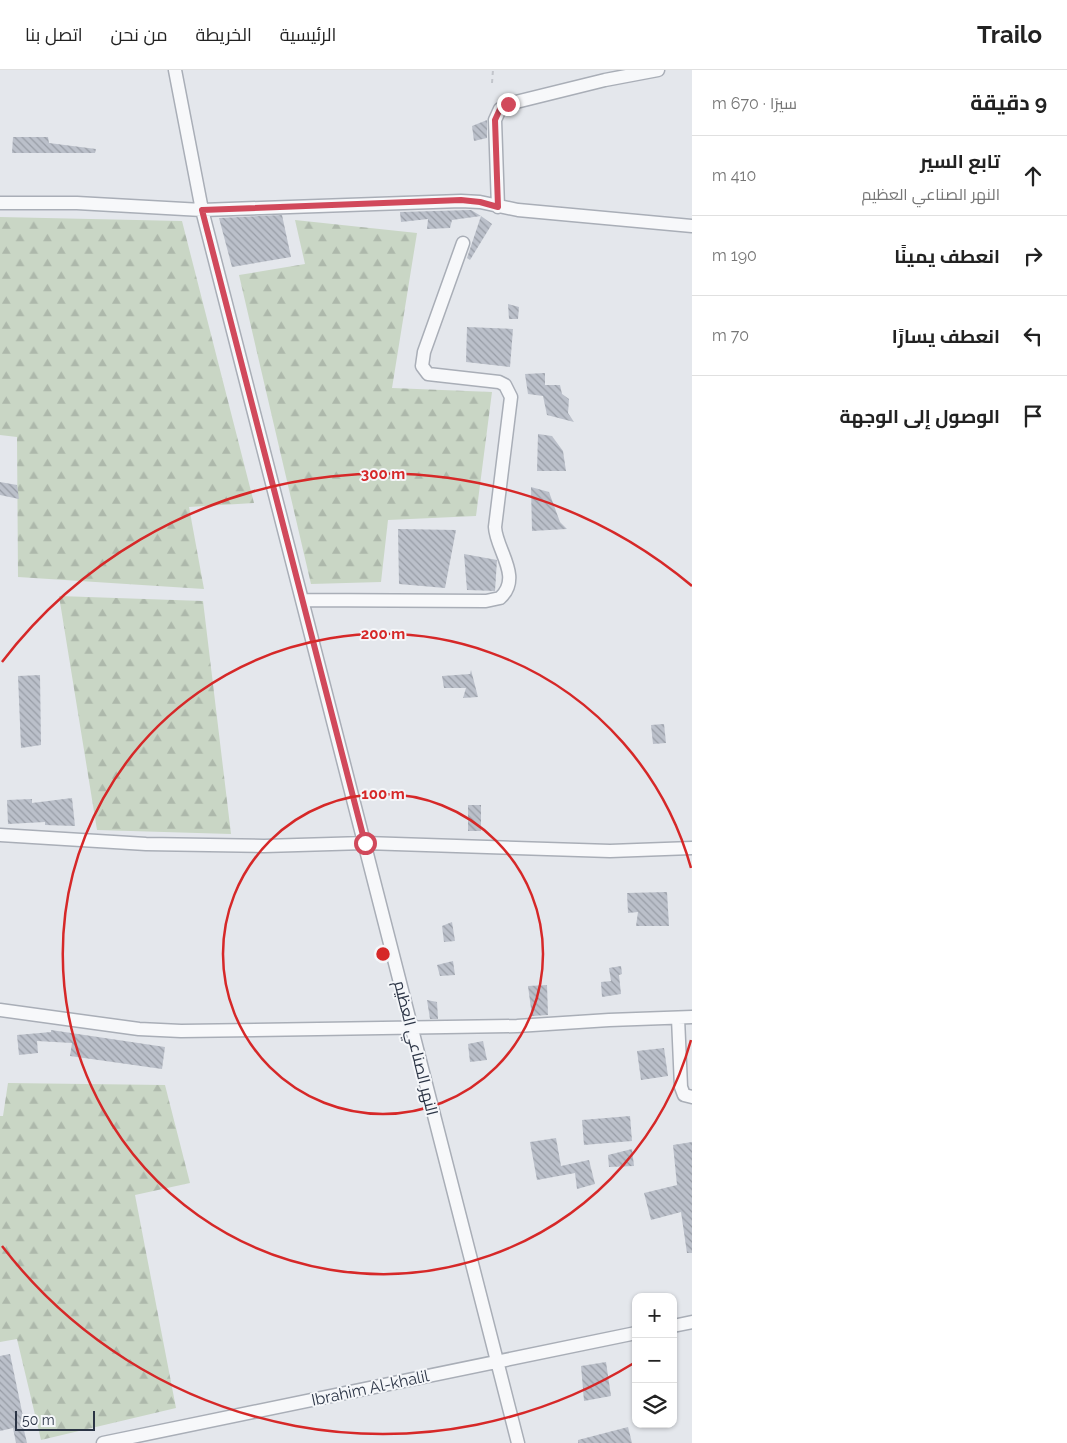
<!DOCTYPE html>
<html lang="ar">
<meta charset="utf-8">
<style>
:root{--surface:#fff;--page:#f6f6f6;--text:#222;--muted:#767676;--line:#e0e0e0}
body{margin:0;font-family:Raleway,Cairo,sans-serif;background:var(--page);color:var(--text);direction:rtl}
.controls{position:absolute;right:15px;bottom:15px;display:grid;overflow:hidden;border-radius:10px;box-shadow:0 1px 4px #0004}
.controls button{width:45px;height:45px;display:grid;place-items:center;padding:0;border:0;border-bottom:1px solid var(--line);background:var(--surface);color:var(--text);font:25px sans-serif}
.scale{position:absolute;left:15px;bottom:12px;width:80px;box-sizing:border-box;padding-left:5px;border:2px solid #2b3445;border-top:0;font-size:14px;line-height:18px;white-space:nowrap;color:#2b3445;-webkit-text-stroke:4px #f4f6f9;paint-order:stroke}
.stop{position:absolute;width:15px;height:15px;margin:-11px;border:4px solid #d1495b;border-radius:50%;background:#fff}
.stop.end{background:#d1495b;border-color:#fff;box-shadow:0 1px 5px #0008}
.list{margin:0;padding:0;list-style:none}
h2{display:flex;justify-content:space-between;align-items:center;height:65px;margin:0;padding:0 20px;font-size:21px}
h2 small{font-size:16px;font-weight:400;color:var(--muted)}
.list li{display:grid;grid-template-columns:32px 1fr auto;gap:15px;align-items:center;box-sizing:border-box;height:80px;padding:0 20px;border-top:1px solid var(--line)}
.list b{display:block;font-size:19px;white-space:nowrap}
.list p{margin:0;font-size:16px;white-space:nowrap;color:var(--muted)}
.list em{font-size:16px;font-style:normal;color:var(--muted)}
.icon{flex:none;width:28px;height:28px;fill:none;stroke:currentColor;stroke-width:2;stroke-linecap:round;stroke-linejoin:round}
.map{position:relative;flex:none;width:692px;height:1373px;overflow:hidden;direction:ltr}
header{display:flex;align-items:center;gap:30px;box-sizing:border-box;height:70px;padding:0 25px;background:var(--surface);border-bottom:1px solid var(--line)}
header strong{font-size:24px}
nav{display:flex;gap:28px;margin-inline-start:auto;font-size:18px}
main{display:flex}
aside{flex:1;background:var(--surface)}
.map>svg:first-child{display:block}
</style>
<header>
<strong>Trailo</strong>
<nav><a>الرئيسية</a><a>الخريطة</a><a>من نحن</a><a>اتصل بنا</a></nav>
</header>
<main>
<aside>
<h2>9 دقيقة<small>سيرًا · 670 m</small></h2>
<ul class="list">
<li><svg class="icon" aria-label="ahead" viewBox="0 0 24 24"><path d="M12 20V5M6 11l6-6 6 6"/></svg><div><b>تابع السير</b><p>النهر الصناعي العظيم</p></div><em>410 m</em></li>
<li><svg class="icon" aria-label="right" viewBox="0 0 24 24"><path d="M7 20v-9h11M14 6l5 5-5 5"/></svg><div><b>انعطف يمينًا</b></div><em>190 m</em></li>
<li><svg class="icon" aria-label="left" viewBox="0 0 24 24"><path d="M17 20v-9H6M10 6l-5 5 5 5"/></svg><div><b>انعطف يسارًا</b></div><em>70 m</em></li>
<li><svg class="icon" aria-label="arrive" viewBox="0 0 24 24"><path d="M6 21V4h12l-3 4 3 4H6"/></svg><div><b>الوصول إلى الوجهة</b></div></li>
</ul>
</aside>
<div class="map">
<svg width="692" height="1373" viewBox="0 0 692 1373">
<defs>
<pattern id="forest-firs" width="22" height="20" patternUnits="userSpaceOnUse" patternTransform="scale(1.25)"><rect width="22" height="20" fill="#c9d6c5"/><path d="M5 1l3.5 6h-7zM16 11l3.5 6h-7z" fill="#adb8ab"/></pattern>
<pattern id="building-back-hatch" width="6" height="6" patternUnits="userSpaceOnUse" patternTransform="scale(1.25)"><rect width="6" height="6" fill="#bbc0ca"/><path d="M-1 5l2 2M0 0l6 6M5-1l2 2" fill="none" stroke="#989da6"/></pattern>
</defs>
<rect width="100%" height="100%" fill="#e4e7ec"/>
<!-- forest -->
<path fill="url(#forest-firs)" d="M0,147L182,151L254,433L189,437L204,519L18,507L17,367L0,365Z
M295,150L417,163L392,318L492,322L476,446L388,450L381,512L311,514L239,205L305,194Z
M59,526L203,531L231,764L97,760Z
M8,1013L165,1015L190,1113L135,1125L176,1338L41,1370L17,1269L0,1272V1046H3Z"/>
<!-- building -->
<path fill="url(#building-back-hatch)" d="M487,50V68L474,71L472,56Z
M13,67H48L49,73L96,79L95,83H12Z
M471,140L481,146L452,150L450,158L427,159L428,149L401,152L400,142Z
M282,145L291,187L232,197L219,148Z
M481,146L492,154L470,190L467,188Z
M508,234L519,237L518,249H509Z
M467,257L513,259L510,297L466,292Z
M545,303V315H560L562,324L569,329L568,343L574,352L547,345L543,326L528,324L525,304Z
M538,364L552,366L563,381L566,401H537Z
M0,412L17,415L19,429L0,425Z
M531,417L549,422L560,452L567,459L532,461Z
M398,459L456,460L445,518L399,514Z
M464,484L497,490L495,521L467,520Z
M471,600L478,627L463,628L466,618H444L442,606L470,604Z
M40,605L41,675L21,678L18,606Z
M664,654L666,673L653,674L651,655Z
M72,728L75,756L45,755V752L8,754L7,730L32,729V733Z
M468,735H481V761H468Z
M667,822L669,856H636L638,842L628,843L627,823Z
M452,852L455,871L444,872L442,856Z
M453,891L455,905L440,906L437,895Z
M621,896L622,904L619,905L621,924L602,927L601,912L611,911L609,898Z
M547,915L548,945L532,946L528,916Z
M427,930L437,932L438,949H430Z
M51,960L165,977L162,999L70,986L72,973L37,971L38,983L19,985L17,965L51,962Z
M483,971L487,990L470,992L468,974Z
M664,978L668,1006L641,1010L637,981Z
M630,1046L632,1071L584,1075L582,1050Z
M556,1068L561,1096L589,1090L595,1114L577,1119L575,1103L537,1110L530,1072Z
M692,1072V1183H687L681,1142L651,1150L644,1123L677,1115L673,1075Z
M632,1079L634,1096L609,1097L608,1085Z
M10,1284L25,1356H23L27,1373H16L13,1358L0,1361V1286Z
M606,1292L611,1326L584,1331L581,1296Z
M628,1357L632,1373H578V1370Z"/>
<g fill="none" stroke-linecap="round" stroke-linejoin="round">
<defs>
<path id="minor" d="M175,0L202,140L518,1373
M0,133H77L202,140L461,131L480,132L518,140L692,156
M498,137L495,50L500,39L508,34L605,10L658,0
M302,530L486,531L500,528C523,507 496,480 495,457L511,327L505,315L499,312L428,304L422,296L424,282L463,173
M0,765L146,774L264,776L365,773L610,781L692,778
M0,940L139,959L181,961L517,956L609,950L692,947
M678,948L681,1017L684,1025L692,1027
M673,1256L692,1252
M103,1373L636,1263"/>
</defs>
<!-- minor casing -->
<use href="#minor" stroke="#a9aeb7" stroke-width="15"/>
<!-- path -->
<path stroke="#c2c5cb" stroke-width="2" stroke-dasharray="4 4" stroke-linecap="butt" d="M492,13L493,0"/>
<!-- minor -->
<use href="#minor" stroke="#f7f8fa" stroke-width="12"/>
</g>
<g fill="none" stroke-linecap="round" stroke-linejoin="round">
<!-- route -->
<path stroke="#d1495b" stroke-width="6" d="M365,773L202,140L461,130L480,132L498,137L495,50L500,39L508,34"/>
</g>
<!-- distance rings -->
<g fill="none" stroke="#d62828" stroke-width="2.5">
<circle cx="383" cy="884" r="160"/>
<path d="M691 970A320 320 0 1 1 691 798"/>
<path d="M634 1293A480 480 0 0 1 2 1176M2 592A480 480 0 0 1 692 516"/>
</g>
<g text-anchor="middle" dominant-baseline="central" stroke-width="4" stroke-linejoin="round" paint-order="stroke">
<!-- street labels -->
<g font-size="16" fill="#2b3445" stroke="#f4f6f9">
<text transform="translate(416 978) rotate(76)">النهر الصناعي العظيم</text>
<text transform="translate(370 1318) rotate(-12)">Ibrahim Al-khalil</text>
</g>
</g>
<circle cx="383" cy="884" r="8" fill="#d62828" stroke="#f4f6f9" stroke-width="2.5"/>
<g font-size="15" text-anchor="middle" font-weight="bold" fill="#d62828" stroke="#f4f6f9" stroke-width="4" stroke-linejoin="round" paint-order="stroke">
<text x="383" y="409">300 m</text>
<text x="383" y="569">200 m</text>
<text x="383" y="729">100 m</text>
</g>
</svg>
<div class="controls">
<button>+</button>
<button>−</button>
<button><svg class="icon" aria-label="layers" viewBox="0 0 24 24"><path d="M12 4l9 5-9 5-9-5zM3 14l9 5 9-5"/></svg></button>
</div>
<div class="scale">50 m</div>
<div class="stop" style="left:365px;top:773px"></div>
<div class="stop end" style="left:508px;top:34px"></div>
</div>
</main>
